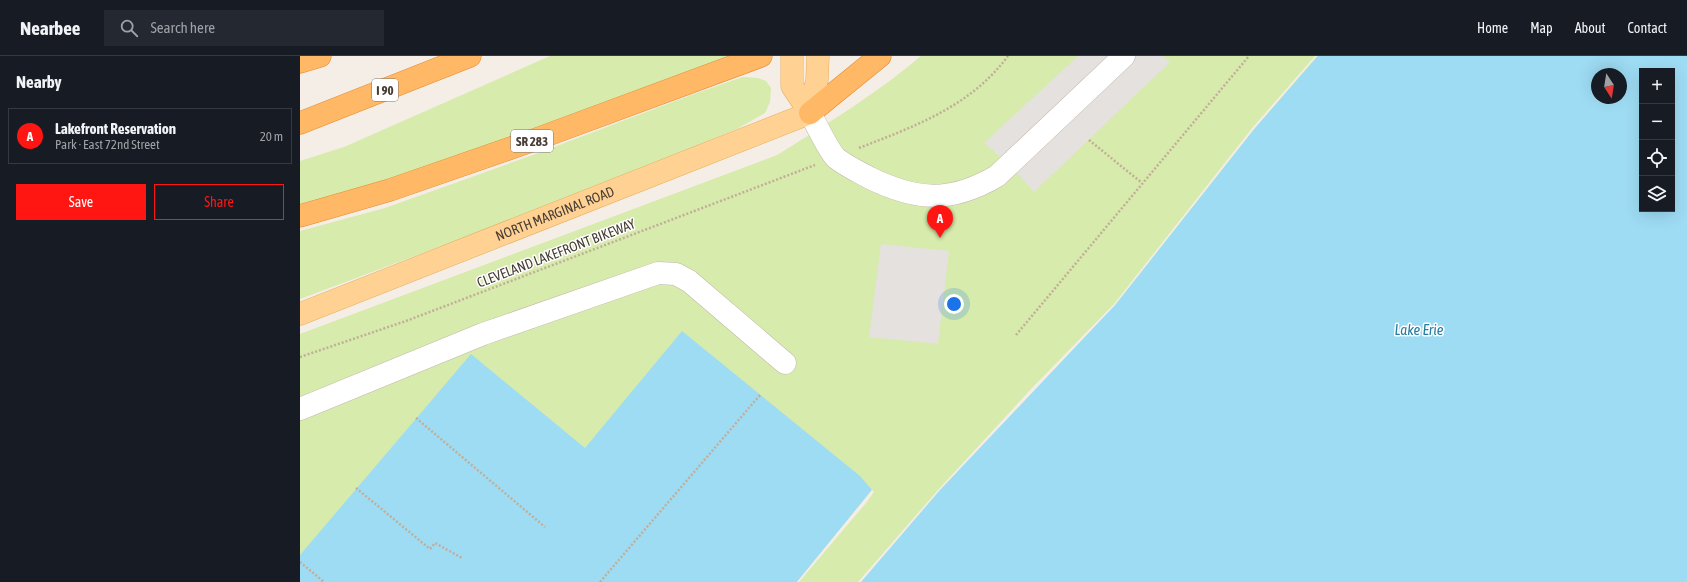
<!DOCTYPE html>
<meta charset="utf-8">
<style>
:root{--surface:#171b24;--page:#242831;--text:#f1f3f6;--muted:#9ea1a6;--line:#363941;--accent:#ff1612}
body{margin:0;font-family:"Asap Condensed",sans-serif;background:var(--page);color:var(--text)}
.controls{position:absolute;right:12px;top:12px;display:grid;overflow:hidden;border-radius:0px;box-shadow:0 4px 16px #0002}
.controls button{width:36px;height:36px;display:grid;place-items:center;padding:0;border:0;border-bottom:1px solid var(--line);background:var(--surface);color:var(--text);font:20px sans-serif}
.compass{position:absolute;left:1291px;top:12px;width:36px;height:36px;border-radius:50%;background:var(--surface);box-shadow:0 4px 16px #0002;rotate:168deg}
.you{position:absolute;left:654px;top:248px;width:14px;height:14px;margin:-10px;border:3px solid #fff;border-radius:50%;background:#1a73e8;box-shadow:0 0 0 6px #1a73e833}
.badge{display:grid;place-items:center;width:26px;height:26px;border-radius:50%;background:var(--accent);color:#fff;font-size:13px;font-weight:700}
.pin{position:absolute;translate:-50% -33px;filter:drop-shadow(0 1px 2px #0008)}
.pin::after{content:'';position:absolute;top:21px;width:14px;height:12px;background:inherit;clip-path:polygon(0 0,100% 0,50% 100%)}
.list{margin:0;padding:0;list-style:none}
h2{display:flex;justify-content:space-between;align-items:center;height:52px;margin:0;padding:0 16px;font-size:17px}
h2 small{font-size:13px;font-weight:400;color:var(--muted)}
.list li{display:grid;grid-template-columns:26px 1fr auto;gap:12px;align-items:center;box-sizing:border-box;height:56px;margin:0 8px 8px;padding:0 8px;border:1px solid var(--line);border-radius:0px}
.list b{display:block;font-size:15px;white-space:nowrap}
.list p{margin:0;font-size:13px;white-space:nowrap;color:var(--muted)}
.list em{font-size:13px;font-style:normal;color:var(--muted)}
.actions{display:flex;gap:8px;padding:12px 16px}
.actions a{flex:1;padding:9px 0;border:1px solid var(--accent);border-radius:0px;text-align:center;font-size:14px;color:var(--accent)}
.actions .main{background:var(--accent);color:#fff}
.icon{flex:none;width:22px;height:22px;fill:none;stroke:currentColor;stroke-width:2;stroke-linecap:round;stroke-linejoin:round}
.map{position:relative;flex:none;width:1387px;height:526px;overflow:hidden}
header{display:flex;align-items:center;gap:24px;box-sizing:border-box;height:56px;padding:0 20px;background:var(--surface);border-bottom:1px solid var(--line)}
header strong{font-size:19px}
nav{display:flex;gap:22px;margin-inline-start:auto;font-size:14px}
.search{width:280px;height:36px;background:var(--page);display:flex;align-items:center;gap:10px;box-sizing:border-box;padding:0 14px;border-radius:0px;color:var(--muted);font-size:15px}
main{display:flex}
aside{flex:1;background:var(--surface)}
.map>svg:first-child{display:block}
</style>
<header>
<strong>Nearbee</strong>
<div class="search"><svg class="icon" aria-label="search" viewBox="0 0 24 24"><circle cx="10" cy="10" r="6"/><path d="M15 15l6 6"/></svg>Search here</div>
<nav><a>Home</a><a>Map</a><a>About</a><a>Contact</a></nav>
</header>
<main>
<aside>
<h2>Nearby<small></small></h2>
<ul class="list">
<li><span class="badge">A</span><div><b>Lakefront Reservation</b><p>Park · East 72nd Street</p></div><em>20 m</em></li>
</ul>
<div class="actions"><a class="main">Save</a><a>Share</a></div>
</aside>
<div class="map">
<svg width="1387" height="526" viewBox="0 0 1387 526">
<rect width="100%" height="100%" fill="#f4eee6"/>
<!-- green -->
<path fill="#d7ebac" d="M250,0H446L115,119L0,148V105L44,91Z
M621,0H1179L728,526H0V278L477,99C527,68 576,38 621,0Z
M443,21L458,22L466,25L471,32L470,46L465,57L437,73L283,137L0,243V175L85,152L241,96L391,39Z"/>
<!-- parking -->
<path fill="#e4e1de" d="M778,0H863L870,6L734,136L710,109L684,87Z
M581,188L649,195L638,288L569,281Z"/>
<!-- water -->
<path fill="#9edcf4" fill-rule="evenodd" d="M1018,0H1387V526H560L639,435L733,333L815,249L954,73ZM1342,15H1372V153H1342ZM1297,18H1321V42H1297Z
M382,275L560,420L572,434L497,526H0V499L171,298L285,392Z"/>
<!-- pier -->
<path fill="#f4eee6" d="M1015,0H1017L954,73L815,249L639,435L561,526H558L638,434L732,332L814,248L953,71Z
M572,434L574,436L566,447L499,526H497Z"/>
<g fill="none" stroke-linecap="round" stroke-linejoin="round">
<defs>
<path id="minor" d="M510,57C516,68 528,94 536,102C546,110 559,116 570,122C617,145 651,147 697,120L824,0
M0,353L183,278L358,217L376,218L389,225L485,307"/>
<g id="major">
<path d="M492,0V30L510,57"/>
<path d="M510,57L517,24L518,0"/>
<path id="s1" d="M0,258L510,57"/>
</g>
<path id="highway" d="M0,6L20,0
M510,57L580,0
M0,67L170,0
M0,160L90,134L234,84L461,0"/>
</defs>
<!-- minor casing -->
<use href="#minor" stroke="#c3b7ab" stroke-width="23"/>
<!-- major casing -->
<use href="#major" stroke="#eaad5d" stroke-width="23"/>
<!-- highway casing -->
<use href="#highway" stroke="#e68a2e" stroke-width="23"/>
<!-- path -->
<path stroke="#c2ae98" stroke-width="2.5" stroke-dasharray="2 2" stroke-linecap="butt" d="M789,84L842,127
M559,92C615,70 670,51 708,0
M716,279L949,0
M0,301L106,265L515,109
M116,362L245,471
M56,432L130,493L135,487L162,502
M0,506L24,526
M300,526L460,339"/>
<!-- minor -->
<use href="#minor" stroke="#fff" stroke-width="22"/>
<!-- major -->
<use href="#major" stroke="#ffd294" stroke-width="22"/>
<!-- highway -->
<use href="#highway" stroke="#ffb866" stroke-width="22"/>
</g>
<g text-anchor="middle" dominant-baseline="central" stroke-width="3" stroke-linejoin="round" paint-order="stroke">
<!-- shield labels -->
<g fill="#fff" stroke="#7e7772" stroke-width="1">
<rect x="72" y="23" width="26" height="22" rx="3"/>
<rect x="211" y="74" width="42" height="22" rx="3"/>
</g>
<g font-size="13" font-weight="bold" fill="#473d35">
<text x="85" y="34">I 90</text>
<text x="232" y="85">SR 283</text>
</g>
<!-- street labels -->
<g font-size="14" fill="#473d35" stroke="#fff">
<text stroke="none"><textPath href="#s1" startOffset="274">NORTH MARGINAL ROAD</textPath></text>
<text transform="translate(256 197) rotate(-21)">CLEVELAND LAKEFRONT BIKEWAY</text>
</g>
<!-- water labels -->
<g font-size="15" font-style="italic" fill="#257ca0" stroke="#fff">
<text x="1119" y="273">Lake Erie</text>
</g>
</g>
</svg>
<div class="controls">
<button>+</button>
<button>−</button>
<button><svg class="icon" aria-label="locate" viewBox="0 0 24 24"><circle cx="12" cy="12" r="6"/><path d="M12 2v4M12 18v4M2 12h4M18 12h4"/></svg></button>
<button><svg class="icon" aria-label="layers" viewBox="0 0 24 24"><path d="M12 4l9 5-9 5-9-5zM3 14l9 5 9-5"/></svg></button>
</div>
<svg class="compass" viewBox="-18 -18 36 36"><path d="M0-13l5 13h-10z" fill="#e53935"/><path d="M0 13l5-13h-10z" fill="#9ea1a6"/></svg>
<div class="you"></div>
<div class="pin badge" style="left:640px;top:182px">A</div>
</div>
</main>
